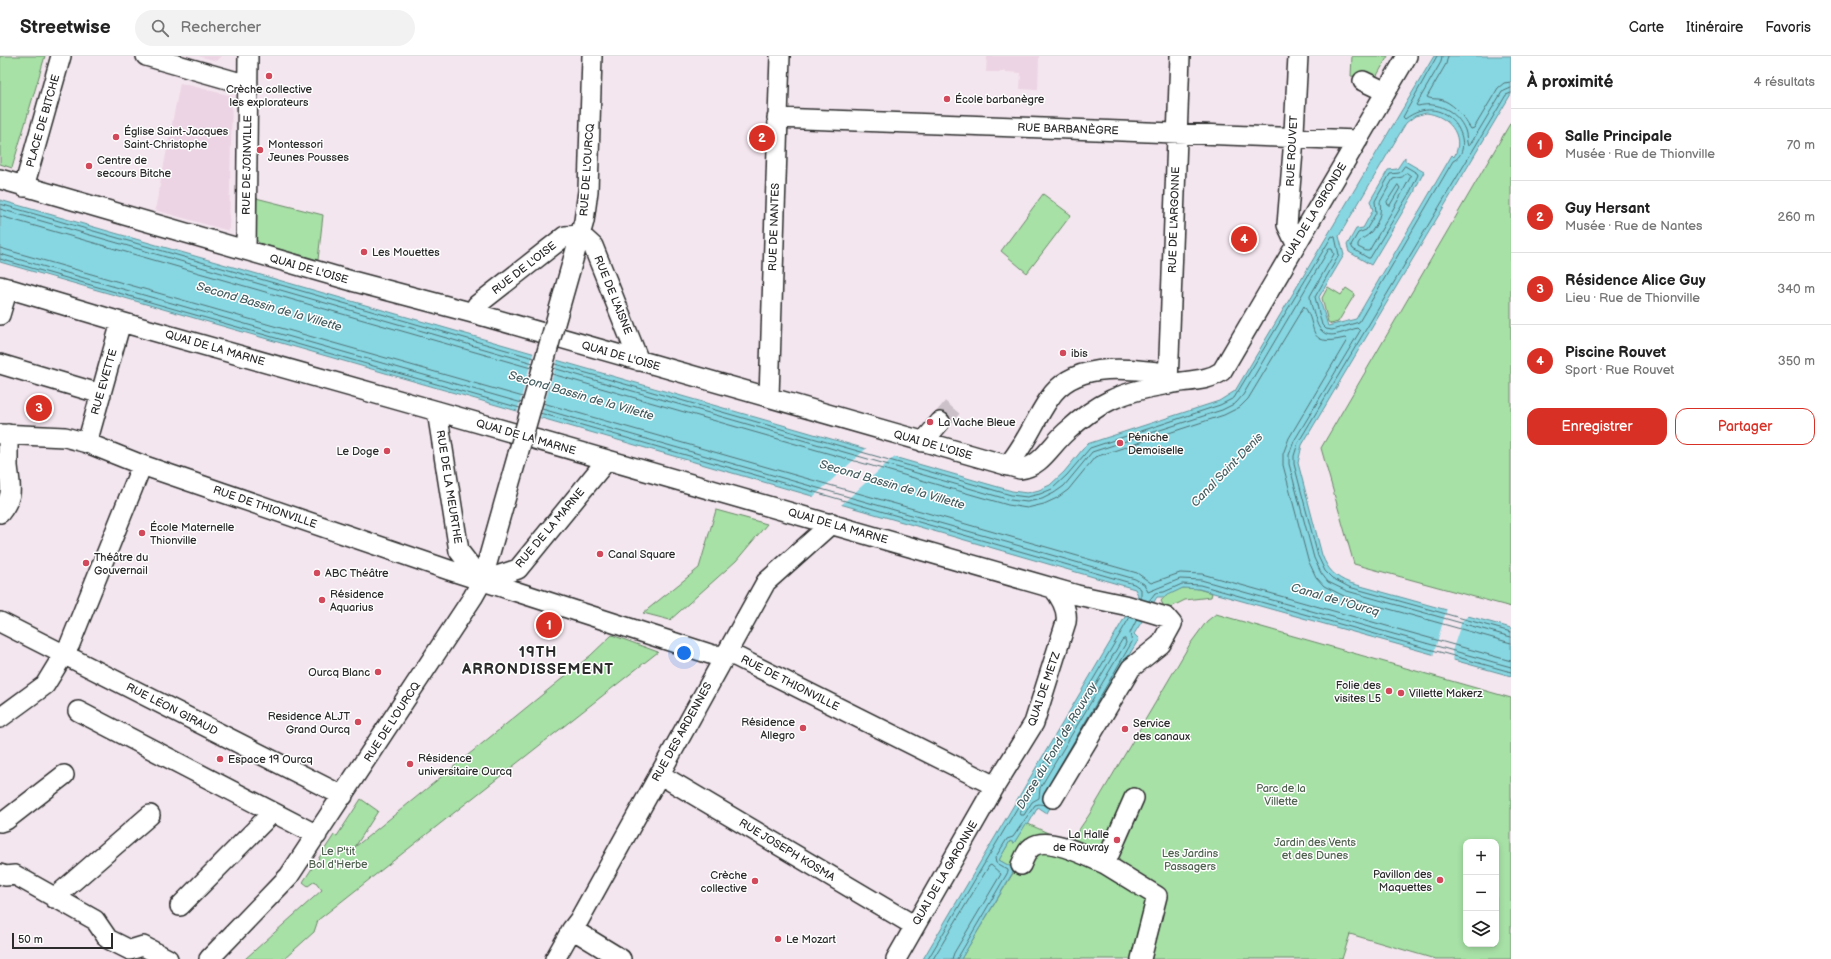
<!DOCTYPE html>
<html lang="fr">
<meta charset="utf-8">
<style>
:root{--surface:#fff;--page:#f2f2f2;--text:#222;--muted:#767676;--line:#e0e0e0;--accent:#d93025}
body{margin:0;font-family:"Balsamiq Sans",sans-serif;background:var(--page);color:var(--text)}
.controls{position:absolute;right:12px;bottom:12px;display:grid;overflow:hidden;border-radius:8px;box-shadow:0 2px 6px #0003}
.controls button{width:36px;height:36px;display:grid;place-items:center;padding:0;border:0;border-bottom:1px solid var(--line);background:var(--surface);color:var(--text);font:20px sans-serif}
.scale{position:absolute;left:12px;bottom:10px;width:101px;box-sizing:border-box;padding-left:4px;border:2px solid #2b2b2b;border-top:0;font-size:11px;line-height:14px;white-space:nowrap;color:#2b2b2b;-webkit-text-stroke:3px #fff;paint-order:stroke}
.you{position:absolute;left:684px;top:597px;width:14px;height:14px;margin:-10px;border:3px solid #fff;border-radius:50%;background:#1a73e8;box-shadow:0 0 0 6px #1a73e833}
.badge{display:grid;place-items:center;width:26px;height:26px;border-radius:50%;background:var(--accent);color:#fff;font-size:13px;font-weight:700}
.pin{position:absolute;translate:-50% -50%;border:2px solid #fff;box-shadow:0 1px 4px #0006}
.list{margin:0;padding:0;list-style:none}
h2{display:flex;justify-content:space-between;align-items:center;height:52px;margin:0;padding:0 16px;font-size:17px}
h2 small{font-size:13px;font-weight:400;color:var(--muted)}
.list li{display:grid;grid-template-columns:26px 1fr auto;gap:12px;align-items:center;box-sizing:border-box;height:72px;padding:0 16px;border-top:1px solid var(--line)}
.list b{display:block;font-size:15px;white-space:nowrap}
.list p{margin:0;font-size:13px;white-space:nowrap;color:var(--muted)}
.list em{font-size:13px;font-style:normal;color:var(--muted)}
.actions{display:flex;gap:8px;padding:12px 16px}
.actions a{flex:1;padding:9px 0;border:1px solid var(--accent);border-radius:12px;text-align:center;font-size:14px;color:var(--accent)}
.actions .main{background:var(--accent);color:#fff}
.icon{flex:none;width:22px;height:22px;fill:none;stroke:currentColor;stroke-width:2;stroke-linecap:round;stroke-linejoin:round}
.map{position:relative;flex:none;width:1511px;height:903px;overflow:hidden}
header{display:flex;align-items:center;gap:24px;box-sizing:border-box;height:56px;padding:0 20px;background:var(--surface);border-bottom:1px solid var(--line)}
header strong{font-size:19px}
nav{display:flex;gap:22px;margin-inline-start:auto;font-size:14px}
.search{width:280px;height:36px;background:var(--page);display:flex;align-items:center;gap:10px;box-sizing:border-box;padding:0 14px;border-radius:22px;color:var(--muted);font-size:15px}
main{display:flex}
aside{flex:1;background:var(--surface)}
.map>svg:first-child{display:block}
</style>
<header>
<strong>Streetwise</strong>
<div class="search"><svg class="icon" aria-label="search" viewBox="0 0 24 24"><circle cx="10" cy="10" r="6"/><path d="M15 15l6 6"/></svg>Rechercher</div>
<nav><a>Carte</a><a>Itinéraire</a><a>Favoris</a></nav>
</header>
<main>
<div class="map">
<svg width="1511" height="903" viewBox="0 0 1511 903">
<rect width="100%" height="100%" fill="#f4e6ef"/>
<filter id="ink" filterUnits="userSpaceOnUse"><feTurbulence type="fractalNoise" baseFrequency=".025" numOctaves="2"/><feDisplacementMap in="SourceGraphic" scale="8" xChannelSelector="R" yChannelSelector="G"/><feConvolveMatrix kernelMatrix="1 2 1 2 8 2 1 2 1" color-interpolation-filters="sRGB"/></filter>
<g filter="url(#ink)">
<!-- built -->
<path fill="#ecd4e4" d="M198,0H222L217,5Z
M987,0H1039L1038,34L1020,33L1021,17L1006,16L1003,14V16H986Z
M180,27L232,40L229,175L155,154Z"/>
<!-- green -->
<path fill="#a7e1a6" stroke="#698668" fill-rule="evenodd" d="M0,0H45L12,112L0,108Z
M1352,0H1388L1375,23L1351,20Z
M1511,66V551L1354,508L1321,392Z
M1043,138L1071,159L1027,217L1001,195Z
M256,142L323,159L318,204L259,187L255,182Z
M1328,231L1341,239L1346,232L1355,238L1338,266L1331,268L1328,266L1322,242Z
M716,454L767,468L736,505L670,564L643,557L699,512Z
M1191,531L1212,537L1211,541L1185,544L1173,550L1167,556L1161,545C1168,535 1180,532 1191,531Z
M1216,558L1511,642V903H1435L1350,878L1342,903H961L1015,814L999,804L1010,785L1014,787L1026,767L1070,787L1089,759L1190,588L1207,565ZM1466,786H1496V888H1466Z
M612,579L658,596L318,864L314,876L284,903H245L322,834L315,825L308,830L303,826L334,779L337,780L361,743L378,755L355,791L591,599Z"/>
<!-- water -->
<path fill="#87d7e2" stroke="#629299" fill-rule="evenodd" d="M1434,0H1511V38L1302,389L1298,407L1322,499C1328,514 1335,521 1350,527L1511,572V620L1199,533L1183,532L1164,541H1157L1134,578L1139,583L1117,618L1051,750L1047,757L1038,751L1028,769L1026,768L1014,787L1010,785L999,804L1015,813L961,903H923L1138,539L1135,533L0,206V144L1012,435L1027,437L1039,434L1050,429L1064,416L1087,388L1219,345L1235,335ZM1426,57C1447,59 1466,79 1454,101L1452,99L1356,263L1328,270L1319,241L1344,199L1339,180L1406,67L1415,60Z
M1405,101V105L1424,116L1415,133V135L1371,209L1349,196L1347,189L1356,173L1363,172L1373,154L1370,145L1388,114L1397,113Z"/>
<!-- pier -->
<path fill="#f4e6ef" d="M534,295L558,302L540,363L517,357Z
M868,391L896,399L840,450L812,442Z
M1447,552L1469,559L1462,565L1452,595L1454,606L1433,600Z"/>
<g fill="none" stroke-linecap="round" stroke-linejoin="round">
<!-- shore -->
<path stroke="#507074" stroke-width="1" d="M1442,0L1441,6L1416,49L1418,50C1438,45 1457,55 1465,74C1467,79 1466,85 1468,90L1470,89L1502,36L1511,32
M1448,0L1446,8L1427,41C1432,44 1438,42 1443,44C1458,51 1462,60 1471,73L1474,72L1498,32L1504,27L1511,26
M1511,37L1506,39L1298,387L1294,400V408L1318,500L1325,515L1332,522L1349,531L1511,576
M1405,110L1417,117L1418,119L1410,136L1370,202H1368L1353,193L1351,189L1358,177L1366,174L1376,157L1375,145L1390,118L1399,117Z
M1407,117L1411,120C1398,146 1383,170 1369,195H1366L1358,191V188C1361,182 1365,182 1369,178C1378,169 1382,157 1380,146L1393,123L1402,121Z
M1398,129L1400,132L1390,149H1388L1387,146Z
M0,148L534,302
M0,153L533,307
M0,160L531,312
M0,192L523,341
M0,198L522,347
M0,203L520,352
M555,308L1011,439L1027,441L1040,438L1052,433L1067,419L1090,392L1220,349L1234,342L1332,180L1335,181L1339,199L1315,241L1322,269L1326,273L1332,274L1359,266L1453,105C1479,93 1449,31 1405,63L1403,61L1437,0
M553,312L1010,444L1027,446L1042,443L1054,437L1064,430L1092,396L1222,354L1236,347L1243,339L1329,193H1332L1334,198L1310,240C1310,247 1313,254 1315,261C1322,288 1337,278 1357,272L1360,275L1294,385L1289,399V408L1314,502L1321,517L1328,526L1347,535L1511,581
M552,318L1008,449L1027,452L1044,448L1057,442L1068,434L1095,401L1224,359L1240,351L1248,343L1304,250C1319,270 1304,292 1345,282L1347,284L1289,382L1283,398V409L1308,504L1316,521L1324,530L1346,541L1511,587
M543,347L1137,517L1151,527L1180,517L1202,518L1511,605
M542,353L1135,523L1144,528L1148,536L1180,523L1201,524L1511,611
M540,357L1134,528L1141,533V543
M1149,545L1155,537L1164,536L1182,528L1200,529L1511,616
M1125,583L1126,587L1040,732L1039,742L1032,746L1024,759H1021L1020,757L1122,584Z
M1044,737L1132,586L1130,577L1137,563
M928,903L1130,561
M933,903L989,810L991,809L1001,818L954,897L952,903
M957,903L1008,816V814L996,807L995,802L1007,783L1013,781L1035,749L1039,748L1046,749"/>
<!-- minor-tunnel -->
<path stroke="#ccc1c8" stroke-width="19" stroke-dasharray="19 10" stroke-linecap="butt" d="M940,366L957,346"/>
<defs>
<path id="minor" d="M146,0L248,29
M1363,25L1386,36
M777,62L1358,84
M0,123L352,225L473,257L1020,413C1041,411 1051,389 1066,376C1079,364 1094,352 1111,344C1128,336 1150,331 1169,328C1187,324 1207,326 1222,315L1407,0
M24,131L61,0
M1296,188L1287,169L1293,95L1298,0
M246,194L248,0
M0,230L121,266L437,355L1077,539L1129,550L1166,561L1172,568L1161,588L1131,612L1053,742
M473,257L477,249L565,180L581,179L593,190L639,305
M0,259L8,232
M554,271L584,165L588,135L592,0
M0,308L101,338
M1168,328L1180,0
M769,341L780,0
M437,355L459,495L482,525
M0,378L65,381L87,387L142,409L449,514L713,599L735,600L995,730
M923,386L940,366
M87,387L121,266
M1007,410C1025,390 1034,365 1049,343C1074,304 1129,313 1168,317
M0,457C15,438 10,431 8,410C8,399 8,389 8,378
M482,525L518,513L607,404
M0,566L343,740
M78,655L317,779
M0,662L45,629L70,588L142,409
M659,718L915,870
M1134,742L1105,808L1157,840L1141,903
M0,766L6,764L64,719
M1021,809C1024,803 1026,795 1032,791C1048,779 1088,801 1105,808
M0,818L5,820L15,819L95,864L108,883L130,894L143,890L168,903
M54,842L150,759
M180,850L272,757
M572,873L621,903
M209,903L289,820L473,541L482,525L518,398
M555,903L572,873L579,864L766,526L832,467
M896,903L995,730L1034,667L1066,566C1068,553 1061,542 1053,532"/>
</defs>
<!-- minor casing -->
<use href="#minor" stroke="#2b2b2b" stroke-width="22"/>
<!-- minor -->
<use href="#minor" stroke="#fff" stroke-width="19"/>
<defs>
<path id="minor-bridge" d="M518,398L554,271"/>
</defs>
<!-- minor-bridge casing -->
<use href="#minor-bridge" stroke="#2b2b2b" stroke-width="22" stroke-linecap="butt"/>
<!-- minor-bridge -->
<use href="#minor-bridge" stroke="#fff" stroke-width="19"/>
</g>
</g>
<!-- markers -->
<g fill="#d1495b" stroke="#fff" stroke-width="1.5">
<circle cx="269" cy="20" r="4"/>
<circle cx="947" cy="43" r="4"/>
<circle cx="116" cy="81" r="4"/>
<circle cx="260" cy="94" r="4"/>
<circle cx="89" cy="110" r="4"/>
<circle cx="364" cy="196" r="4"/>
<circle cx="1063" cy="297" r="4"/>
<circle cx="930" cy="366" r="4"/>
<circle cx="1120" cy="387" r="4"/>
<circle cx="387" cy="395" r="4"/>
<circle cx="142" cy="477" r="4"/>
<circle cx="600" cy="498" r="4"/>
<circle cx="86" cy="507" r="4"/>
<circle cx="317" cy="517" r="4"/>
<circle cx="322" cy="544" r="4"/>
<circle cx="378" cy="616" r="4"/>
<circle cx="1389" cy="635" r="4"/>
<circle cx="1401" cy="637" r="4"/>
<circle cx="358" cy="666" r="4"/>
<circle cx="803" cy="672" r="4"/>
<circle cx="1125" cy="673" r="4"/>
<circle cx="220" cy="703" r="4"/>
<circle cx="410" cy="708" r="4"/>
<circle cx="1117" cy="784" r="4"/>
<circle cx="1440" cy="824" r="4"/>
<circle cx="755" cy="825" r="4"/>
<circle cx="778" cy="883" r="4"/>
</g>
<g text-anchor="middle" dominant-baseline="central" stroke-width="3" stroke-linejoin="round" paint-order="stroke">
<!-- poi labels -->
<g font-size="11" fill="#2b2b2b" stroke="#fff" text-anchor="start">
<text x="269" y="33" text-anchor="middle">Crèche collective<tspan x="269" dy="13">les explorateurs</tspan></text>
<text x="955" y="43">École barbanègre</text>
<text x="124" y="75">Église Saint-Jacques<tspan x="124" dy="13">Saint-Christophe</tspan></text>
<text x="268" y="88">Montessori<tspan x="268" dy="13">Jeunes Pousses</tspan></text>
<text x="97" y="104">Centre de<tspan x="97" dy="13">secours Bitche</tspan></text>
<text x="372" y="196">Les Mouettes</text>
<text x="1071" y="297">ibis</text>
<text x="938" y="366">La Vache Bleue</text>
<text x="1128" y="381">Péniche<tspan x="1128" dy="13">Demoiselle</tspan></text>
<text x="379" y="395" text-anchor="end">Le Doge</text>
<text x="150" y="471">École Maternelle<tspan x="150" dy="13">Thionville</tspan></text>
<text x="608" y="498">Canal Square</text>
<text x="94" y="501">Théâtre du<tspan x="94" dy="13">Gouvernail</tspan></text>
<text x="325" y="517">ABC Théâtre</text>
<text x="330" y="538">Résidence<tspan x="330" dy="13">Aquarius</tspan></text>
<text x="370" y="616" text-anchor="end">Ourcq Blanc</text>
<text x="1381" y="629" text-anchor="end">Folie des<tspan x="1381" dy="13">visites L5</tspan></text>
<text x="1409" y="637">Villette Makerz</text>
<text x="350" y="660" text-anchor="end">Residence ALJT<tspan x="350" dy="13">Grand Ourcq</tspan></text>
<text x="795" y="666" text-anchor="end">Résidence<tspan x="795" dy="13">Allegro</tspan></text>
<text x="1133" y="667">Service<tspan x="1133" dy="13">des canaux</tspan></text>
<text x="418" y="702">Résidence<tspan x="418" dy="13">universitaire Ourcq</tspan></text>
<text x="228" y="703">Espace 19 Ourcq</text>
<text x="1109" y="778" text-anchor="end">La Halle<tspan x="1109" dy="13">de Rouvray</tspan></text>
<text x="1432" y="818" text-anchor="end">Pavillon des<tspan x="1432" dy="13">Maquettes</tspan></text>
<text x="747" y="819" text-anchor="end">Crèche<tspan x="747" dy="13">collective</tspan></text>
<text x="786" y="883">Le Mozart</text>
</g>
<!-- street labels -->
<g font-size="11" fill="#2b2b2b" stroke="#fff">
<text transform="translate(43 65) rotate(-74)">PLACE DE BITCHE</text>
<text transform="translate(1068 73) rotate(2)">RUE BARBANÈGRE</text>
<text transform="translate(1292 95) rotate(-87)">RUE ROUVET</text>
<text transform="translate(247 109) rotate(-89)">RUE DE JOINVILLE</text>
<text transform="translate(587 114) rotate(-86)">RUE DE L'OURCQ</text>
<text transform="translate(1314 157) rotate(-59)">QUAI DE LA GIRONDE</text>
<text transform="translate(1174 164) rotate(-88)">RUE DE L'ARGONNE</text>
<text transform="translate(774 171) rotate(-88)">RUE DE NANTES</text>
<text transform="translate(524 212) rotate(-38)">RUE DE L'OISE</text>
<text transform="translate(309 213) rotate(16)">QUAI DE L'OISE</text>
<text transform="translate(613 239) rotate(68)">RUE DE L'AISNE</text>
<text transform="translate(215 292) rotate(16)">QUAI DE LA MARNE</text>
<text transform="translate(621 300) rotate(16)">QUAI DE L'OISE</text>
<text transform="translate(104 326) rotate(-74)">RUE EVETTE</text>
<text transform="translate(526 381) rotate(16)">QUAI DE LA MARNE</text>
<text transform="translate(933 389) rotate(16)">QUAI DE L'OISE</text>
<text transform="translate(449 431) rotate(81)">RUE DE LA MEURTHE</text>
<text transform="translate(265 451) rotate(19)">RUE DE THIONVILLE</text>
<text transform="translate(838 470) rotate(16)">QUAI DE LA MARNE</text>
<text transform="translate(550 472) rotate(-50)">RUE DE LA MARNE</text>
<text transform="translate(790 627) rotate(27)">RUE DE THIONVILLE</text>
<text transform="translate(1044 633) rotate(-71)">QUAI DE METZ</text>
<text transform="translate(172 653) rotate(27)">RUE LÉON GIRAUD</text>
<text transform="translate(392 666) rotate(-57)">RUE DE L'OURCQ</text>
<text transform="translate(682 676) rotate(-61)">RUE DES ARDENNES</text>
<text transform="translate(787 794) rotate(31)">RUE JOSEPH KOSMA</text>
<text transform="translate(945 817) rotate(-60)">QUAI DE LA GARONNE</text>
</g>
<!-- park labels -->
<g font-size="11" fill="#506250" stroke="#fff">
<text x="1281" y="732">Parc de la<tspan x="1281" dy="13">Villette</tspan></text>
<text x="1315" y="786">Jardin des Vents<tspan x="1315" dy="13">et des Dunes</tspan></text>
<text x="338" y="795">Le P'tit<tspan x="338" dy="13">Bol d'Herbe</tspan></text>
<text x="1190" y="797">Les Jardins<tspan x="1190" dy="13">Passagers</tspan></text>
</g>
<!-- water labels -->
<g font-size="12" font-style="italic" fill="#475f62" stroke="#fff">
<text transform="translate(269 251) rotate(16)">Second Bassin de la Villette</text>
<text transform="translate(581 340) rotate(16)">Second Bassin de la Villette</text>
<text transform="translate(1227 414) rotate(-46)">Canal Saint-Denis</text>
<text transform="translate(892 429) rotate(16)">Second Bassin de la Villette</text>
<text transform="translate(1335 544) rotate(16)">Canal de l'Ourcq</text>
<text transform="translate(1057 690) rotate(-59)">Darse du Fond de Rouvray</text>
</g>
<!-- district labels -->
<g font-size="15" font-weight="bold" letter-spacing="1" fill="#2b2b2b" stroke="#fff">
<text x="538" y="596">19TH<tspan x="538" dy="17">ARRONDISSEMENT</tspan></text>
</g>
</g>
</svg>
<div class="controls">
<button>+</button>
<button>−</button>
<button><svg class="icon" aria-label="layers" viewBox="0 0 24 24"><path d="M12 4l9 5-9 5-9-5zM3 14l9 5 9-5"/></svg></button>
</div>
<div class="scale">50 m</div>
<div class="you"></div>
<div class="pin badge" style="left:549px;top:569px">1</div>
<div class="pin badge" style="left:762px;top:82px">2</div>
<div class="pin badge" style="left:39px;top:352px">3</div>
<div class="pin badge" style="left:1244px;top:183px">4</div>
</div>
<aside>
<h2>À proximité<small>4 résultats</small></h2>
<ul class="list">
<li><span class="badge">1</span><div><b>Salle Principale</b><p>Musée · Rue de Thionville</p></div><em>70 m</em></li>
<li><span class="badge">2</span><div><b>Guy Hersant</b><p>Musée · Rue de Nantes</p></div><em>260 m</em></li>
<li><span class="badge">3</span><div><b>Résidence Alice Guy</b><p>Lieu · Rue de Thionville</p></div><em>340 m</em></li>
<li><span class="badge">4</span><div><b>Piscine Rouvet</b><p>Sport · Rue Rouvet</p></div><em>350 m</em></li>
</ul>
<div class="actions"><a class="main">Enregistrer</a><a>Partager</a></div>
</aside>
</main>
